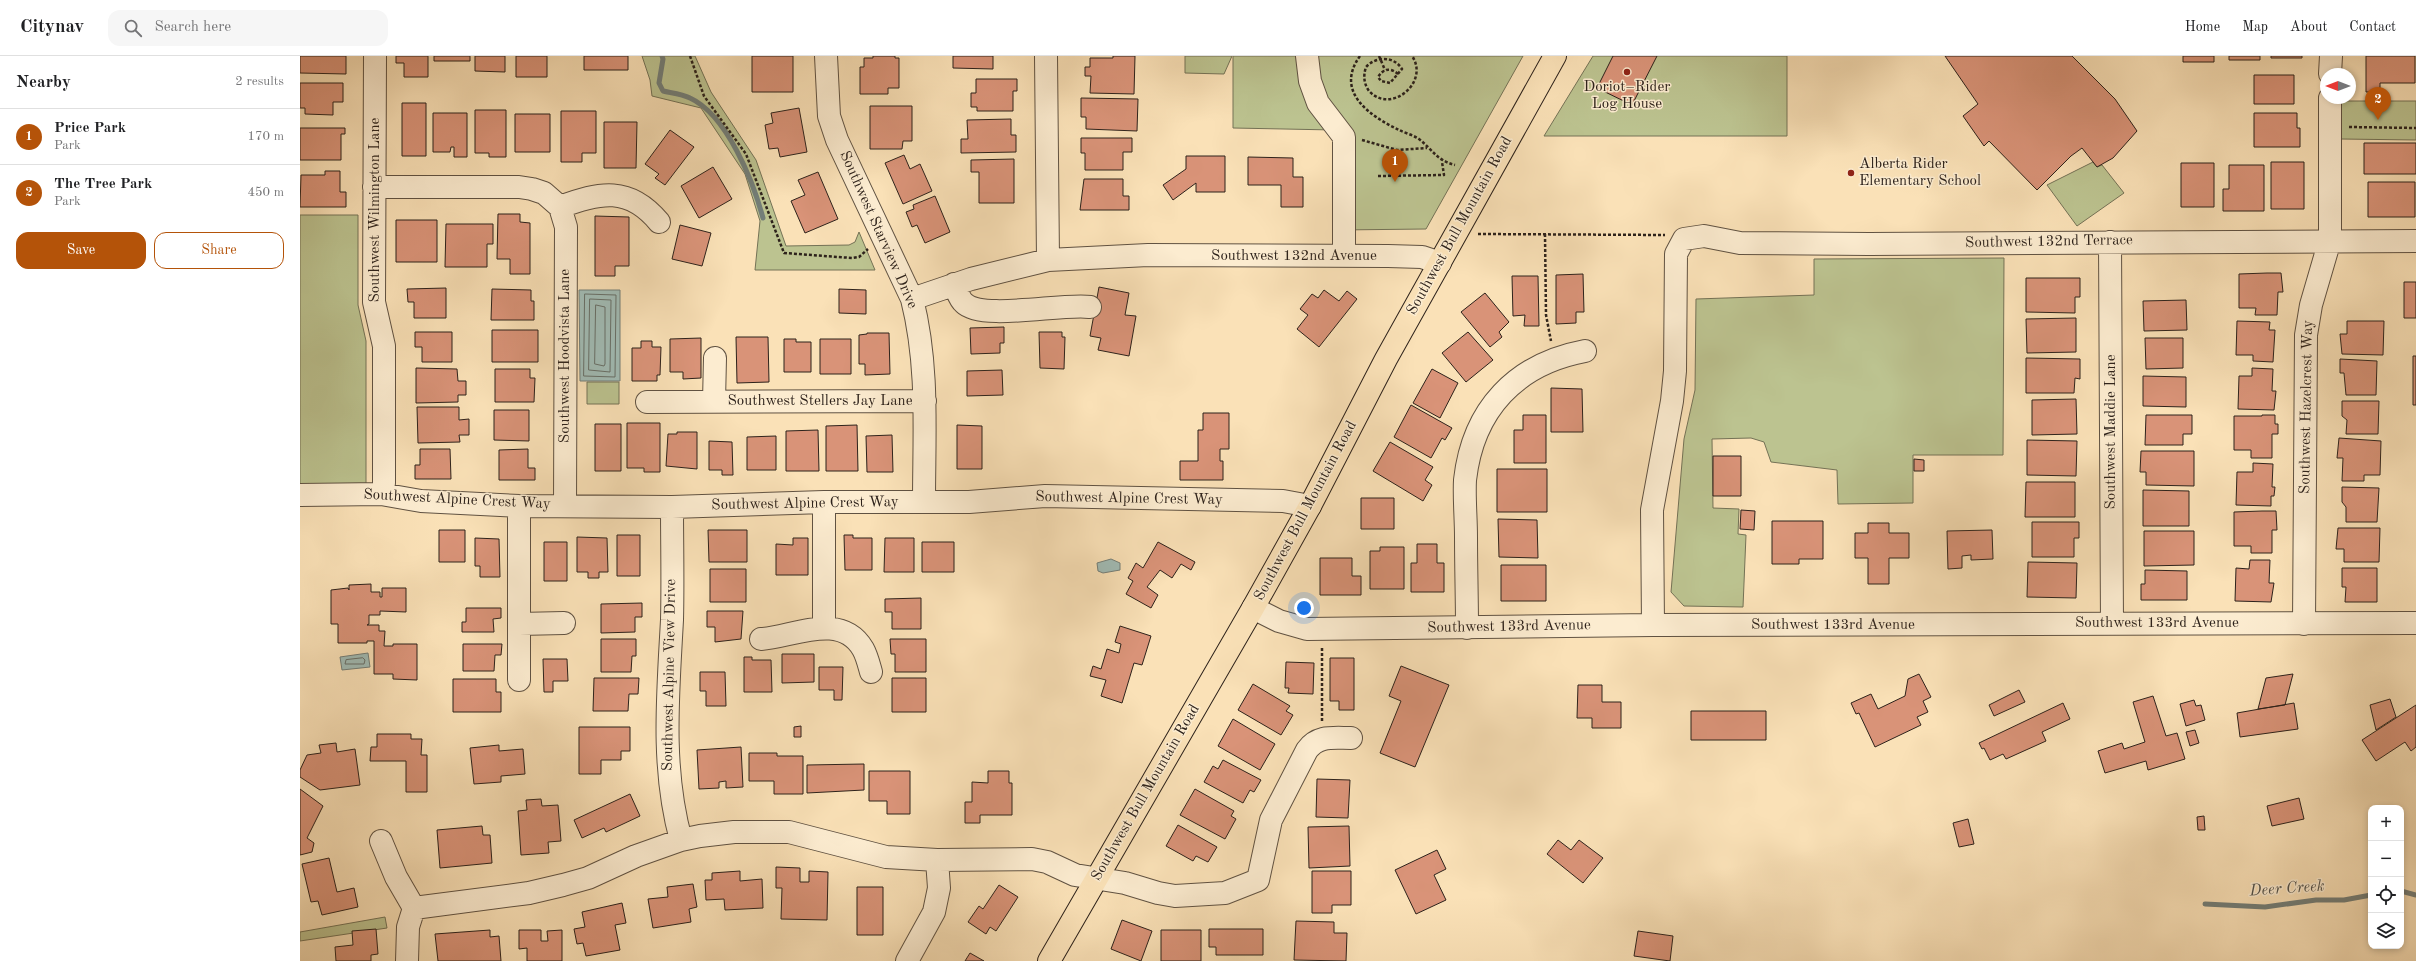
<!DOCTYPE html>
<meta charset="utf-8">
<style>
:root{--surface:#fff;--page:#f6f6f6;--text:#202124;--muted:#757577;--line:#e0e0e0;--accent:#b45309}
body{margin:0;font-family:"Old Standard TT",serif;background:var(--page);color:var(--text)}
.controls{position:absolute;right:12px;bottom:12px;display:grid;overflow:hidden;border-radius:8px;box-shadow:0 2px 6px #0003}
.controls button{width:36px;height:36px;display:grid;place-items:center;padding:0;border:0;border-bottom:1px solid var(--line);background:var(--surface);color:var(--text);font:20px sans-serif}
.compass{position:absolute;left:2020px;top:12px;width:36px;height:36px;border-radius:50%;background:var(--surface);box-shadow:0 2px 6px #0003;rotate:270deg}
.you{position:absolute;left:1004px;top:552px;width:14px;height:14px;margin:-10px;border:3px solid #fff;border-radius:50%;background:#1a73e8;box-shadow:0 0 0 6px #1a73e833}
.badge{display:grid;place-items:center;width:26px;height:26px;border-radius:50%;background:var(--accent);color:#fff;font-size:13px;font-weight:700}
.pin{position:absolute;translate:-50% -33px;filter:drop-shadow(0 1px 2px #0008)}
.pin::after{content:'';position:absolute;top:21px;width:14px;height:12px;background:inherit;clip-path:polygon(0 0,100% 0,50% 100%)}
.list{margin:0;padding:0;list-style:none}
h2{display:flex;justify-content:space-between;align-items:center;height:52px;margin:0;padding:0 16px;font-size:17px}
h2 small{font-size:13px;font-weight:400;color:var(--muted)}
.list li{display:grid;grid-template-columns:26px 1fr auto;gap:12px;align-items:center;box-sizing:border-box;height:56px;padding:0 16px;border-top:1px solid var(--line)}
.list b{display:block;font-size:15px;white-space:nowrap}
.list p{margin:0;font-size:13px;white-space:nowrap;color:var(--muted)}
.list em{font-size:13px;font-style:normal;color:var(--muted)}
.actions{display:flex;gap:8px;padding:12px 16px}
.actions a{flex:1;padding:9px 0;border:1px solid var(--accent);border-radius:12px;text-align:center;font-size:14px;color:var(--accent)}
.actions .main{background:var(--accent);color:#fff}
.icon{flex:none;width:22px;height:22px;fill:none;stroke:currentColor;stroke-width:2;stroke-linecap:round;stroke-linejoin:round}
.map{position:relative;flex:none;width:2116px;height:905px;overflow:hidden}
header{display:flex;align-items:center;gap:24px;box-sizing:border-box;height:56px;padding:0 20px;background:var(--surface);border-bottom:1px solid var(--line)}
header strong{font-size:19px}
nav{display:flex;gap:22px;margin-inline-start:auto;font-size:14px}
.search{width:280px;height:36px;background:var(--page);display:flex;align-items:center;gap:10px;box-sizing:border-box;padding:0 14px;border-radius:12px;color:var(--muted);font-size:15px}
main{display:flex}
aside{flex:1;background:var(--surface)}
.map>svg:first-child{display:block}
</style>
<header>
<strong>Citynav</strong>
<div class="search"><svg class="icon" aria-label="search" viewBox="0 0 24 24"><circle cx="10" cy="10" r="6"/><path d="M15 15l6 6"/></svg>Search here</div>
<nav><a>Home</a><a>Map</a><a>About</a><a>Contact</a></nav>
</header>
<main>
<aside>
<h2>Nearby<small>2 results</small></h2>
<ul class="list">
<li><span class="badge">1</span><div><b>Price Park</b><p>Park</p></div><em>170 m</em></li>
<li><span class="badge">2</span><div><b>The Tree Park</b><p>Park</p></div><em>450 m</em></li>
</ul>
<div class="actions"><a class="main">Save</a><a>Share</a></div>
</aside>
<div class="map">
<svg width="2116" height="905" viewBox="0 0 2116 905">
<rect width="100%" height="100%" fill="#fae1b7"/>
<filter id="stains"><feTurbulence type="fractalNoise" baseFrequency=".005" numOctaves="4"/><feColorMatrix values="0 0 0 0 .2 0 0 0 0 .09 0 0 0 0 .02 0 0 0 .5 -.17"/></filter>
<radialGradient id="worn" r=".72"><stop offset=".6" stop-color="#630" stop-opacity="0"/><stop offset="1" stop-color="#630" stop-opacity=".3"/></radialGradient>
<!-- green -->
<path fill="#bcc390" stroke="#747256" d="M342,0H395L411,36L456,104L486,190L549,189L555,186L559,176L575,214H455L460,165L445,118L401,52L352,40L350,24Z
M885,0H932L924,18L885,17Z
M933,0H1223L1126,173L1038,174L1034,74L933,72Z
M1293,0H1487V80H1244Z
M2041,45H2116V84L2041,83Z
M1793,106L1797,111L1802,109L1824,137L1777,170L1747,129Z
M0,159H58V249L66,285V430H0Z
M1704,202L1703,399H1613V447L1538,448L1537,414L1471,406L1464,386L1451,382L1412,383L1413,452L1439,453L1438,478L1446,479L1443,551L1384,550L1371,536L1384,383L1395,334L1396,243L1514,239V203Z
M287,326H319V348H287Z
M85,861L87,872L0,885V876Z"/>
<!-- water -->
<path fill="#a1bcb6" stroke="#737e78" d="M279,234H320V325H280Z
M811,503L820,507V514L803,517L798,515L797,507Z
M68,597L70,611L42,614L40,601Z"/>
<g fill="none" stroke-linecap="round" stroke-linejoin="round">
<!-- shore -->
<path stroke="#676f68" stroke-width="1" d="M285,238L316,239L315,321L284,320Z
M290,243L311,244L310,316L289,314Z
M296,249L305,251V308L304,310L295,308Z
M63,602L65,604L64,608H45L46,604Z"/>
<!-- stream -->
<path stroke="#737e78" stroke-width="5" d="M362,0L363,3L359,27L363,35C372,37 382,38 390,42C427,59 453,125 463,162
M2101,835L2116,839
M1905,848L1965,851L2016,844H2044L2071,839"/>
</g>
<!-- building -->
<path fill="#d99378" stroke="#2d221b" d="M0,0H46V18L0,17Z
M96,0H128V21H104V7H96Z
M134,0H170V5H134Z
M175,0H205V16L175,15Z
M216,0H247V21H216Z
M284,0H328V14H284Z
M452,0H493V36H452Z
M573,0H595V2H599V32H588V38H560V11H564V2H573Z
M653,0H693V13L653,12Z
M813,0H835L834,38L790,37L791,20H785V11H790V2H813Z
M1313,0H1357L1332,49L1297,32Z
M1645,0H1772L1815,43L1837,75L1813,102L1797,111L1782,92L1771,100L1737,134L1689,85L1684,90L1663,60L1678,48Z
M1883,0H1914V6H1883Z
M1929,0H1960V4H1929Z
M1971,0H2002V2H1971Z
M2066,0H2115V27H2080V36H2066Z
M1954,19H1994V48H1954Z
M676,23H717V35H713V55H677V51H671V37H676Z
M0,27H43V46H33V59L5,58V52H0Z
M781,42L838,43L837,75L786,73V61H781Z
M102,47H126V100H102Z
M570,50H612V85H603L602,93H570Z
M499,52L507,96L480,101L478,92L469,93L465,69L473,67L471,57Z
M175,54H206V101H189V97H175Z
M261,55H296V97H282V106H261Z
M133,57H167V101H154V91H151L150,96H133Z
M1954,57H1997V72H2000V91H1954Z
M215,58H250V96H215Z
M711,63V79H716V96L661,97V83H668L667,64Z
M304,66H337L336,112H304Z
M0,72H45V78H41V104H0Z
M370,74L394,91L365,129L355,122L359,118L345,108Z
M781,82H832V96H823V114H785V97H781Z
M2064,87H2116V118H2064Z
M604,99L610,113L620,108L632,135L603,148L585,107Z
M886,100H925V136H896V127L873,144L863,129L886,113Z
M948,101L993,102V121H1003V151H981V129H948Z
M714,103V147H679V116H671V104Z
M1971,106H2004V153H1971Z
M1881,107H1914V151H1881Z
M1929,109H1964V155H1923V133H1929Z
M413,111L432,143L399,162L381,130Z
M25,115H40V136H46V151H0L1,119H25Z
M518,116L538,163L505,177L491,145L505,139L498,124Z
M784,123H823V140H829V154H780Z
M2068,126H2115V161H2068Z
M635,140L650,176L625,187L617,169L612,171L606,156L614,153L613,149Z
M198,158H220V166L230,167V218H210V203H197Z
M295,160L329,161V210H315V220H295Z
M96,164H137V206H96Z
M146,168H193V188H187V211H145Z
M380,169L411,177L402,210L372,203Z
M1967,217H1981L1983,236H1978L1977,259H1955L1956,252H1939V218Z
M1283,218L1284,256H1276V267L1256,268V219Z
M1212,220H1238L1239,270H1224L1225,259L1213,260Z
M1726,222H1780V241H1775V257L1726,256Z
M2104,226H2116V262H2104Z
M799,231L829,237L825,259L836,260L829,300L798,294L801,282L790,280Z
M146,232V262H114V246H108L107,233Z
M192,233L231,234V245H234V264H191Z
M539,233L566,234V258L539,257Z
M1024,234L1039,245L1047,235L1057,243L1019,291L997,273L1008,259L1000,253L1012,238L1018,242Z
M1185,237L1209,266L1199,276L1202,281L1190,291L1161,256Z
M1886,244L1887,274L1844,275L1843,245Z
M1776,262V296L1727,297L1726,263Z
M1937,265L1970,266L1969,274H1975L1973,306L1953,305V299H1936Z
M2047,265H2084L2083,299L2042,298L2040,278H2047Z
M704,271V287H700V297L671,298L670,272Z
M192,274H238V306H192Z
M115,276H152V306H122V291H115Z
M739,276H762V281H765L764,313L740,312Z
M1168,276L1193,304L1166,326L1142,297Z
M567,277H589L590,318L565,319V308H559V279L567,278Z
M436,281H468L469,326L437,327Z
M401,282V322L383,323V316H370V283Z
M1845,282H1883V312L1846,313Z
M484,283H496V286H511V316H484Z
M520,283H551V318H520Z
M341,285H352V291H361L360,319H357V325H332V292H341Z
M2113,300H2116V349H2113Z
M1726,302L1780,303V323L1775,322L1774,337H1726Z
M2040,303L2077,305L2076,339H2046L2044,317H2040Z
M116,312L157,313L158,325H166V339H158V346L116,347Z
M1952,312L1973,313L1972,335H1976L1974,354L1938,353L1939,320H1952Z
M195,313H230V322H235L234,346H195Z
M1132,313L1158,327L1140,362L1113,347Z
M702,314L703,339L667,340V315Z
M1843,320L1886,321V351L1843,350Z
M1251,332L1282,333L1283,376H1251Z
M1776,343L1777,378L1732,379V344Z
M2042,345H2079L2078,378H2046L2047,364L2042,360Z
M1111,349L1152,372L1145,384L1142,382L1131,402L1094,381Z
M117,351H159V364L169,363V379H159L160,386L118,387Z
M194,354H229V385L194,384Z
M903,357H929V393H920V405H923V424H880V405H898V374H903Z
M1223,359H1246V407H1214V374H1223Z
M1846,359H1892V378H1883V389H1845Z
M1962,359H1975V368H1978V378H1972V402H1951V394H1934V360H1962Z
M327,367H360V416H344V412H327Z
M295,368H321V415H295Z
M557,369L558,415H526V370Z
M657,369L682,370V413H657Z
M518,374L519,415H486V375Z
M377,376H397V413L366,410L368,378H377Z
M592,379L593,416H567L566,380Z
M476,380V414H447V381Z
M2039,382L2081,385L2080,419H2064V425H2042L2043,402H2037Z
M1727,384L1777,385L1776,420L1727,419Z
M409,385L432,386L433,419H422V414H409Z
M1090,386L1133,411L1125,424L1132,429L1123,445L1073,415Z
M120,393H150L151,423H115V409H120Z
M228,393V412H235V424H199V394Z
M1841,395H1894V430L1846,429V416H1840Z
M1413,400H1441V440H1413Z
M1614,403L1624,404V415H1614Z
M1953,407L1973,408L1972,431H1975L1974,440H1971V450L1936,449L1937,416H1953Z
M1197,413H1247V456H1197Z
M1726,426H1775V461H1725Z
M2042,431L2079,432L2077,466H2046V451L2042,446Z
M1843,434L1889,435V470H1843Z
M1061,442H1094V473H1061Z
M1441,454L1455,455L1454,474L1440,473Z
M1962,455H1976L1977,474H1972V497H1951V490H1934V456Z
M1198,463L1237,464L1238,502L1199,501Z
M1472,465H1523V503H1499V508H1472Z
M1732,466H1779V482H1774V501H1732Z
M1568,467H1589V477H1609V502H1589V528H1568V502H1555V477H1568Z
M2038,472H2080L2079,506H2044V493H2036Z
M139,474H165V506H139Z
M408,474H447V506H409Z
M1692,474L1693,503L1671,504V499L1662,500V512L1648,513L1647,475Z
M1844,475H1894V509L1844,510Z
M317,479H340V520H317Z
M544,479H553V482H572V514H545Z
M277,481L307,482L308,516H299V522H288V516H277Z
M175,482L199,483L200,521H180V510H175Z
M493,482H508V519H476V488L493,489Z
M585,482H614V516H584Z
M244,486H267V525H244Z
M622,486H654V516H622Z
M858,486L895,506L891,514L881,508L872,522L860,514L847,531L858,539L851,552L826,538L833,525L828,522L836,507L843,512Z
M1117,488H1137V507H1144V536H1111V507H1117Z
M1080,491H1104V533H1070V495H1080Z
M1020,502H1052V520H1061V539H1020Z
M1950,504H1970L1969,527H1974L1971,546L1935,545L1936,512L1949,513Z
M1728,506L1777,507L1776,542L1727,541Z
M1201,509H1246V545H1201Z
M2042,512H2077V546H2045L2046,531H2042Z
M410,513H446V546H410Z
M1845,514L1887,515V544H1841V528H1845Z
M71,528V536H80V541H82V532H106V556L80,555V559H69V568L67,569H79V575H85L84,590H93V588H117V624L93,623V618H74V585H67V587H38V568H31V534L48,532L49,534V529Z
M621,542V573H592V556H585V543Z
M342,547V561H335V576L301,577V548Z
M166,552H201V562L193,563L194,576H162V566H166Z
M407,555H443L441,583L415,586V571H407Z
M820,570L851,580L842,609L834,607L822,647L801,640L806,624L790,620L793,610L801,613L807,593L819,597L821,588L815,586Z
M301,583H336V600H332L331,616H301Z
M590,583H626V616H595V598H591Z
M163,588H202L201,599H195L194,615H163Z
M482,598H514V626L482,627Z
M444,601H452V604H471L472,636H444Z
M1030,602H1054V654H1039V645H1030Z
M243,603H267L268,625H253V636H244Z
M986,606L1014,607L1013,638L988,637L989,632H985Z
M1101,610L1149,629L1115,711L1080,697L1101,645L1089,640Z
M519,611H543L542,644H534V634H519Z
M400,616H425L426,650H406V635H400Z
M1619,618L1631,641L1623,645L1628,656L1617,661L1621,669L1575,691L1559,657L1556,658L1551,647L1571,638L1578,653L1605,640L1608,623Z
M1993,618L1985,649L1958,653L1966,622Z
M294,622H339L338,638H329L328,655H293Z
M592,622H626V656H592Z
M153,623H196V636H201V656H153Z
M953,628L990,650L986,655L993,659L981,679L938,654Z
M1278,629H1302V646H1321V672H1292V662H1277Z
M1719,634L1725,646L1694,660L1689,649Z
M1853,640L1866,680L1877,677L1885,703L1848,714L1846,705L1805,717L1798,695L1822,687L1824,693L1845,686L1833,646Z
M2090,643L2096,661L2076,674L2070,649Z
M1894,644L1896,650L1901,649L1905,664L1886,670L1880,648Z
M1763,647L1770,663L1742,676L1746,685L1706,703L1703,698L1690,704L1684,692L1682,693L1679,687Z
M1994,647L1998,673L1940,681L1937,657Z
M2116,649V691L2111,695L2105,686L2076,705L2062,684Z
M1391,655H1466V684H1391Z
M933,663L975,688L960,714L918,690Z
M501,670V681H494V671Z
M279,671H330V695H321V704H301V718H279Z
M1895,674L1899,687L1890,690L1886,676Z
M77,678H111V683H122L121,699H127V736H106V705H70L71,691H77Z
M36,687L37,696L55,693L60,729L20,734L0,721V714L7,699L21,697L19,689Z
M199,689V695L223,693L225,718L201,720V726L174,728L170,692Z
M441,691L443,731L426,732V725L419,726V732L399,733L397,694Z
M449,697H477V700H503V738H474V725H449Z
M923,704L961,724L954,736L950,734L943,747L904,726L913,710L918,713Z
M564,708V734L507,737V709Z
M569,715H610V758H587V745H569Z
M688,715H709V727H712V759H680V767H665V746H672V726L688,727Z
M1017,723L1050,724L1048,762L1016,761Z
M0,733L23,750L7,782L14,787L12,796L0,799Z
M895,733L934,755L931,760L936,763L925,783L880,759Z
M330,738L340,760L306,776L304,772L282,782L274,764Z
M1999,742L2004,763L1972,770L1967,750Z
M241,743L242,750L258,749L261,785L248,786L249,797L221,799L218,755L227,754L226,744Z
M1904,760L1905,774H1898L1897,761Z
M1668,763L1674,788L1659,791L1653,767Z
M878,769L917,791L908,806L896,800L893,805L866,790Z
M182,770L183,779H190L192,807L140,812L137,774Z
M1049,770L1050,810L1009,812L1008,771Z
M1258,784L1271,794L1279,784L1303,802L1283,827L1247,798Z
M1137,794L1146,813L1134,819L1146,844L1116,858L1095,814Z
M29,802L37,836L54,832L58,851L22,859L18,845L11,846L2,808Z
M476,811L500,812V826H509V815L528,816L527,864L481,863L482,832H476Z
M440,815V825L462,823L463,852L425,854L424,843L406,844L405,824H412V817Z
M1012,815H1051V849H1032V857H1012Z
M393,828L397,851L389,853L391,866L353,872L348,843L368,841L367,831Z
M699,829L718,841L696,875L690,871L686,878L668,866L679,850L683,853Z
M557,831H583V879H557Z
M322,847L326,867L315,869L320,894L286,900L283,887L277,888L274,873L285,871L282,856Z
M822,864L852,875L841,905L811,893Z
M996,865L1034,866V877H1047L1046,905L994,904Z
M76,873L78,898L71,899V905H36L35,891L53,889L52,875Z
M909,873H963V899H916V891H909Z
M190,874V881L199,880L201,905H138L135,878Z
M219,874H241V885H248L247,875L262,874V905H227V892L219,893Z
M861,874H901V905H861Z
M1338,875L1373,880L1370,905L1334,900Z
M670,897L684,905H665Z"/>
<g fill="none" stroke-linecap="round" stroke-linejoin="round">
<defs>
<path id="minor" d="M75,0L74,246L84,290V427
M526,0L529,60L537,84L612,243C629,310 624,377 624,446
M746,0L748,204
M1007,0L1010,25L1018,47L1044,81V200
M2030,18L2031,0
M74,131H219L232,133L244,137L260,151L266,171L265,449
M260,151C300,136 329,130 359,166
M1810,186L1812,567
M654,228C657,234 659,243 664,247C682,265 762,247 790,251
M612,243L671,223L748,204L848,199L1088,200L1122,201L1140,207
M414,345L415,302
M347,346L625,345
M0,439L81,438L121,445L219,450L372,451L524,446H669L745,440L983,445L1010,450
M524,446V572
M219,450V624
M372,451C372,489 373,526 372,564C368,638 361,712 381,784
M953,552L979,565L1007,573L1353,569L2116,567
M219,568L264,567
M2004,568L2006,279L2011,249L2030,184V42
M1353,569L1352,454L1372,345L1375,315L1376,198L1384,183L1404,180L1440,187L1569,188L2116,185
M1167,572C1167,542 1166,512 1166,481C1166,462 1164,442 1165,424C1173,353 1216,308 1285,295
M461,583C493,581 541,555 563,593C567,600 569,609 571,616
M81,785L96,821L114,852L108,871L107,905
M114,852L229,837L263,829L288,822L336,800L381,784L400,780L434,776H489L586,801L637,804L732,803L747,806L775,819L825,827L858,837L875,840L925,837L958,824L971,764L1007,694C1018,679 1033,682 1051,682
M607,905L634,856L639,832L637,804"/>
<path id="major" d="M749,905L953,552L1010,450L1086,303L1255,0"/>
</defs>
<!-- minor casing -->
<use href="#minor" stroke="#605242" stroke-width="24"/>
<!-- major casing -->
<use href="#major" stroke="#2d221b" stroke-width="24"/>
<!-- path -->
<path stroke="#2d221b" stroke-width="2.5" stroke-dasharray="3 2" stroke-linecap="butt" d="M390,0L404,40L446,98L484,197L552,202L559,201L568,193
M1060,0C1034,36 1070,60 1099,74C1105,77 1113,79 1119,83C1133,94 1136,104 1155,109
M1079,0L1085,14
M1098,18C1090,11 1083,13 1078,21L1081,25L1090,27L1102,13C1094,0 1076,0 1066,11C1063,20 1064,28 1069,35C1091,59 1130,26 1112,0
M2049,71L2116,72
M1062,84L1097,94L1127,92
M1078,120L1144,119L1142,106
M1178,178L1365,179
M1245,178L1246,259L1251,285
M1022,592V665"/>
<!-- minor -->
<use href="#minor" stroke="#fcecd0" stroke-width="22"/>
<!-- major -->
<use href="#major" stroke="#fae1b7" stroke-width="22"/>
</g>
<!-- markers -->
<g fill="#8f2418" stroke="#fcecd0" stroke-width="1.5">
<circle cx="1327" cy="16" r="4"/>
<circle cx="1551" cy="117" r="4"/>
</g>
<g text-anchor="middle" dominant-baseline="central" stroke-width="3" stroke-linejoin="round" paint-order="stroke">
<!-- poi labels -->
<g font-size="15" fill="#2d221b" stroke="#fcecd0">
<text x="1327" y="31">Doriot–Rider<tspan x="1327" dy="17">Log House</tspan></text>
<text x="1559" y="108" text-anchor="start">Alberta Rider<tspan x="1559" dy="17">Elementary School</tspan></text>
</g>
<!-- street labels -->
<g font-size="15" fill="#2d221b" stroke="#fcecd0">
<text transform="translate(75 154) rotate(-90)">Southwest Wilmington Lane</text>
<text transform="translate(1160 170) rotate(-61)">Southwest Bull Mountain Road</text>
<text transform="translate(578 174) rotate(66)">Southwest Starview Drive</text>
<text transform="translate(1749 186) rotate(-1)">Southwest 132nd Terrace</text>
<text x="994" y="200">Southwest 132nd Avenue</text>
<text transform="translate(265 300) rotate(-90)">Southwest Hoodvista Lane</text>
<text x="520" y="345">Southwest Stellers Jay Lane</text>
<text transform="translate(2007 351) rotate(-89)">Southwest Hazelcrest Way</text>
<text transform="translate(1811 376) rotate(-90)">Southwest Maddie Lane</text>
<text transform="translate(829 443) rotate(1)">Southwest Alpine Crest Way</text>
<text transform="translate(157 444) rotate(3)">Southwest Alpine Crest Way</text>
<text transform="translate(505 448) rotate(-1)">Southwest Alpine Crest Way</text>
<text transform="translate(1006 455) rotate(-62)">Southwest Bull Mountain Road</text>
<text x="1857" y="567">Southwest 133rd Avenue</text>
<text x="1533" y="569">Southwest 133rd Avenue</text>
<text transform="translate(1209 571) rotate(-1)">Southwest 133rd Avenue</text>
<text transform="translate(370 619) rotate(-89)">Southwest Alpine View Drive</text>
<text transform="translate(846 737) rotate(-60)">Southwest Bull Mountain Road</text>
</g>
<!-- water labels -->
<g font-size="16" font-style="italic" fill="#50504a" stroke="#fcecd0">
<text transform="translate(1987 833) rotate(-4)">Deer Creek</text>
</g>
</g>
<rect width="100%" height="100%" filter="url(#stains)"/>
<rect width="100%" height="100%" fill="url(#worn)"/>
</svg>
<div class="controls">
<button>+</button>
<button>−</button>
<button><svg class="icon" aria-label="locate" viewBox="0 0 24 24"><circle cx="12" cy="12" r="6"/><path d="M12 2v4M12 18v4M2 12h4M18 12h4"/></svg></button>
<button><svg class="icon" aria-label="layers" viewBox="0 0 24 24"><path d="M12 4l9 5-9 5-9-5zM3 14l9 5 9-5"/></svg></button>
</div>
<svg class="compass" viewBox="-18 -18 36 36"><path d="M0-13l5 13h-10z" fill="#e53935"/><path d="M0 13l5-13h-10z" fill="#757577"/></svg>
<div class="you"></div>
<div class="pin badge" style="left:1095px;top:126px">1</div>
<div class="pin badge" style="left:2078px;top:64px">2</div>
</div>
</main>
